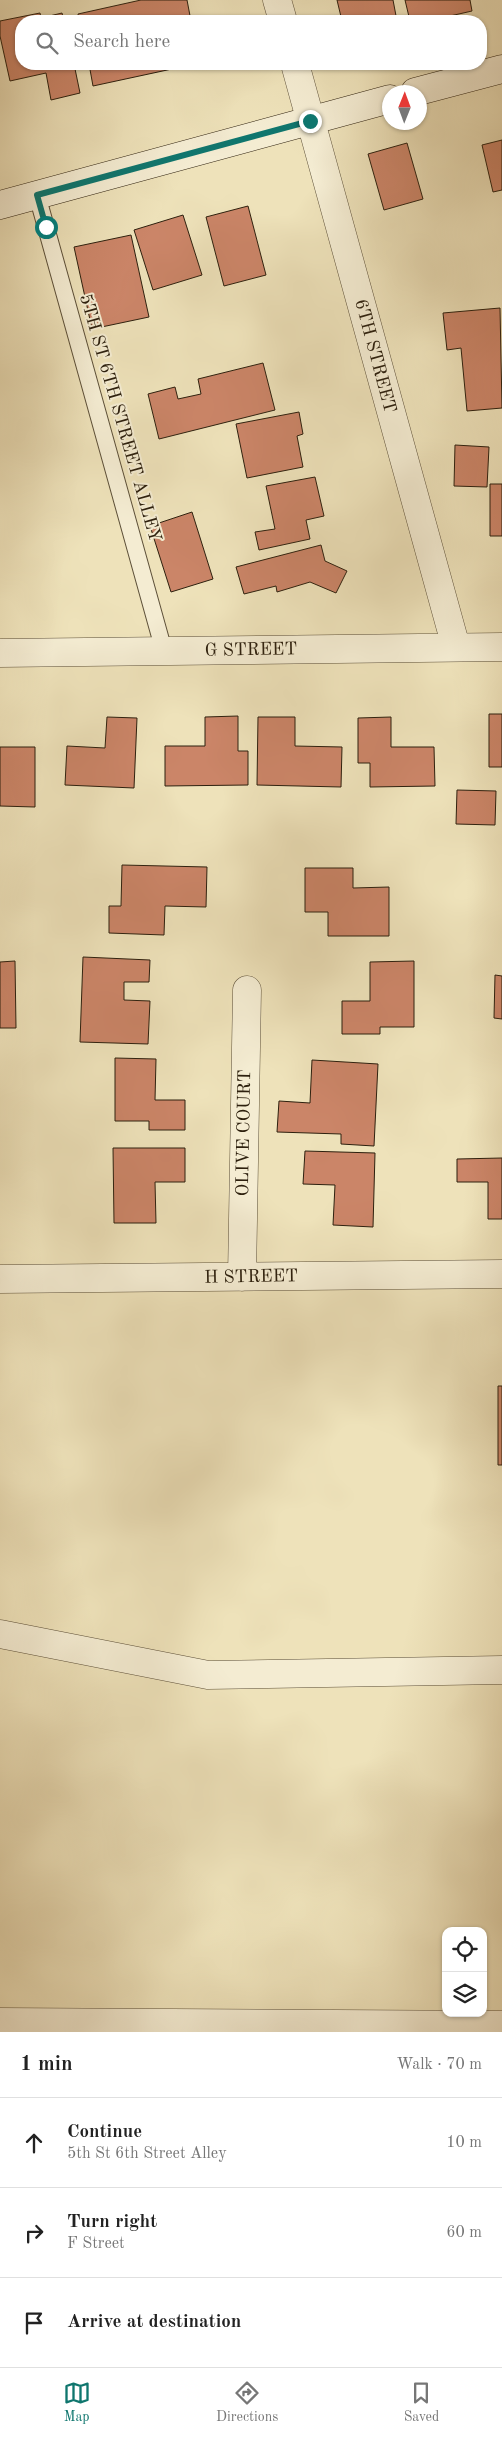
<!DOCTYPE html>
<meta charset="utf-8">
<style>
:root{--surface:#fff;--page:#f6f6f6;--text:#222;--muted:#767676;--line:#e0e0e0;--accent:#0f766e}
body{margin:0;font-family:"Old Standard TT",serif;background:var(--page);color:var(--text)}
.controls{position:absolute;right:15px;bottom:15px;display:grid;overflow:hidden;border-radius:10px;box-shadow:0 1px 4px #0004}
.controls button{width:45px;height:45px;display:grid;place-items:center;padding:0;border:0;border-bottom:1px solid var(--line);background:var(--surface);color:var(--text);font:25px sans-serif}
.compass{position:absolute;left:382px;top:85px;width:45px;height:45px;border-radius:50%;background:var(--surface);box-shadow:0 1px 4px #0004;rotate:1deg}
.stop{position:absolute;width:15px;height:15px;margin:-11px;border:4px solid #0f766e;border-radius:50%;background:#fff}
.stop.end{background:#0f766e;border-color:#fff;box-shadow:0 1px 5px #0008}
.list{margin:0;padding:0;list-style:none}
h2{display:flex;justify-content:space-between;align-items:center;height:65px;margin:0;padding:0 20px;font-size:21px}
h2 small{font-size:16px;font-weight:400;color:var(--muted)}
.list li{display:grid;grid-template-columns:32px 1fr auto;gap:15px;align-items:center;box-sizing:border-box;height:90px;padding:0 20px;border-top:1px solid var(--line)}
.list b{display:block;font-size:19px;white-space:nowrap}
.list p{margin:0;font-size:16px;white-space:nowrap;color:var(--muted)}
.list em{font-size:16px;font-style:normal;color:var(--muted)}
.icon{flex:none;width:28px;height:28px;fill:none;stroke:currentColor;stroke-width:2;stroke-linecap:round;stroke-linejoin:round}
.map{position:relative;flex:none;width:502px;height:2032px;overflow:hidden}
.search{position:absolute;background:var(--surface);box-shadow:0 1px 4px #0004;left:15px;right:15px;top:15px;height:55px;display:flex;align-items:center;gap:12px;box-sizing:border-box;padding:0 18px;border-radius:20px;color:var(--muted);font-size:19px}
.sheet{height:335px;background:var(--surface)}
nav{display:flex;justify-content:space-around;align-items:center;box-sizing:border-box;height:70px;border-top:1px solid var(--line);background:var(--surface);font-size:14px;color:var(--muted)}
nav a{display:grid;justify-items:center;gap:2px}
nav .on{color:var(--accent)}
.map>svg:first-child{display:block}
</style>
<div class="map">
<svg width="502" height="2032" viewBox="0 0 502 2032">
<rect width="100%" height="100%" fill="#eee2ba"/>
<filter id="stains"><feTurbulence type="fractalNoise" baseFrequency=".004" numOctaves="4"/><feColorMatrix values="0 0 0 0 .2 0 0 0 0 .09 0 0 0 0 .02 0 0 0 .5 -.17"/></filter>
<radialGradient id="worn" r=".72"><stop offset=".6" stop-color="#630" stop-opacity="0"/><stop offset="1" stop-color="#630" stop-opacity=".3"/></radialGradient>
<!-- building -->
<path fill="#cb8568" stroke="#2d200e" d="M141,0H187L191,21H79L78,14Z
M337,0H393L397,21H342Z
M405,0H470L472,11L428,21H410Z
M40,13L41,18L62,13L64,21H21V64H74L80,93L51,100L46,73L10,81L0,36V21Z
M89,64H195L93,86Z
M502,140V190L493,192L482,145Z
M407,143L423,199L384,210L368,154Z
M248,206L266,275L224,286L206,217Z
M183,215L202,275L153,290L134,230Z
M131,235L149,317L92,329L74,247Z
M500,308L502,408L467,411L461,348L447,350L443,313Z
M263,363L275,410L159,439L148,394L175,387L178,399L201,394L198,379Z
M299,412L303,434L297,436L303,467L247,478L236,424Z
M455,445L489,447L487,487L454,486Z
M315,477L324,516L306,520L310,539L259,550L255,532L275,529L266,486Z
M490,484H502V536H490Z
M192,512L213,579L171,592L150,526Z
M321,545L325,561L347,571L336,593L310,582L277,592L276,586L244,594L236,567Z
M489,714H502V767H489Z
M238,716V751H248V785L165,786V746H205V717Z
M107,717L137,718L134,788L65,785L67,746L105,748Z
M258,717H295V746L342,747L341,787L257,785Z
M391,717V747H434L435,786L370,787V763H358V718Z
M0,747H35V807L0,806Z
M457,790L496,791L495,825L456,824Z
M122,865L207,867L206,907L165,906L164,935L109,933V906H121Z
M305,868H353V888L389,887V936H328V912H305Z
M83,957L150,960L149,982H124V1000L150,1001L148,1044L80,1042Z
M15,961L16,1028H0V962Z
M414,961V1027H380V1034H342V1001H370V962Z
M495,975L502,976V1019L494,1018Z
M115,1058L156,1059L155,1100H185V1130H149V1121H115Z
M312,1060L378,1064L374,1146L341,1144V1134L277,1132L279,1101L310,1103Z
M113,1148H185V1182H155L156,1223H114Z
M305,1151L375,1153L373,1227L333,1225L335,1185L303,1184Z
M502,1158V1219H488V1182H457V1159Z
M498,1386H502V1465H498Z"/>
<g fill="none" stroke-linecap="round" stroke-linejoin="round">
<defs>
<path id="lane" d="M37,195L164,651"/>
<path id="street" d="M277,0L283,21
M295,64L456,647
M0,653L502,647
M242,1277L247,990
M0,1279L502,1274
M0,1634L208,1675L502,1670
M0,2022L502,2025"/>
<path id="secondary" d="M415,92L502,69
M0,205L390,99"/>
</defs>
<!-- lane casing -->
<use href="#lane" stroke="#5d5039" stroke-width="18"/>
<!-- street casing -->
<use href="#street" stroke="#5d5039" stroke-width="29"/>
<!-- secondary casing -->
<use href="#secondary" stroke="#2d200e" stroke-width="29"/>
<!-- lane -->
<use href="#lane" stroke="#f4ecd2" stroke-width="16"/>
<!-- street -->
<use href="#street" stroke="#f4ecd2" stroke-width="28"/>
<!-- secondary -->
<use href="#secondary" stroke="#f4ecd2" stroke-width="28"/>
</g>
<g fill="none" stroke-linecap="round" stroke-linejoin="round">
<!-- route -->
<path stroke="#0f766e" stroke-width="6" d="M46,227L37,195L310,121"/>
</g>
<g text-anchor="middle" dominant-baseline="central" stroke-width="4" stroke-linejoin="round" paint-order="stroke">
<!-- street labels -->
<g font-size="18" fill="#2d200e" stroke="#f4ecd2">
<text transform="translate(375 356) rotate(75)">6TH STREET</text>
<text transform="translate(120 418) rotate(74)">5TH ST 6TH STREET ALLEY</text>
<text transform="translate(251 650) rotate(-1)">G STREET</text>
<text transform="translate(244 1133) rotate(-89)">OLIVE COURT</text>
<text transform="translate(251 1277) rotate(-1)">H STREET</text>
</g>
</g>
<rect width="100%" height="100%" filter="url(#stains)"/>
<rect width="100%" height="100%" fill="url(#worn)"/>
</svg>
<div class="controls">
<button><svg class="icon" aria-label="locate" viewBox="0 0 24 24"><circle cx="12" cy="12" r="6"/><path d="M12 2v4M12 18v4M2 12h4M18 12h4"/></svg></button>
<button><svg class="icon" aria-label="layers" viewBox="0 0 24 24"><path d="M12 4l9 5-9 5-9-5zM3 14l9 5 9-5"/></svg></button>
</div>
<svg class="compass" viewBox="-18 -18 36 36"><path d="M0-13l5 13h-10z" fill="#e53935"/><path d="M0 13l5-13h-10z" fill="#767676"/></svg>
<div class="stop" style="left:46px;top:227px"></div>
<div class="stop end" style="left:310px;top:121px"></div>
<div class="search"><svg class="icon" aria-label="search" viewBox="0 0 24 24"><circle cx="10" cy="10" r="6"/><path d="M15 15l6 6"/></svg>Search here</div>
</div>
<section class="sheet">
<h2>1 min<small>Walk · 70 m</small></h2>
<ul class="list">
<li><svg class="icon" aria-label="ahead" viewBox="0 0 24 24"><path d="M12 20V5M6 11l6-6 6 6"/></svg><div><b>Continue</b><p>5th St 6th Street Alley</p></div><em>10 m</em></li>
<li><svg class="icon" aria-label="right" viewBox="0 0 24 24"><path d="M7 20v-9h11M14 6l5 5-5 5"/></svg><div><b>Turn right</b><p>F Street</p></div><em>60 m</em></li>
<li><svg class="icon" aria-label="arrive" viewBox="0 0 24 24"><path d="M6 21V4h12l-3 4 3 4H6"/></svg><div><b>Arrive at destination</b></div></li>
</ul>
</section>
<nav>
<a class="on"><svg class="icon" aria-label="map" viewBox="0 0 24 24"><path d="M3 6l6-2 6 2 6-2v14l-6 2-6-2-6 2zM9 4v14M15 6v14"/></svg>Map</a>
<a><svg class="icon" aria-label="directions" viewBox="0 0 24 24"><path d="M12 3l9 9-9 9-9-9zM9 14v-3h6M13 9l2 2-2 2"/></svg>Directions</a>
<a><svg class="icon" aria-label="saved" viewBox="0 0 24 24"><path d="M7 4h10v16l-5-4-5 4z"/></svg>Saved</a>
</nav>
